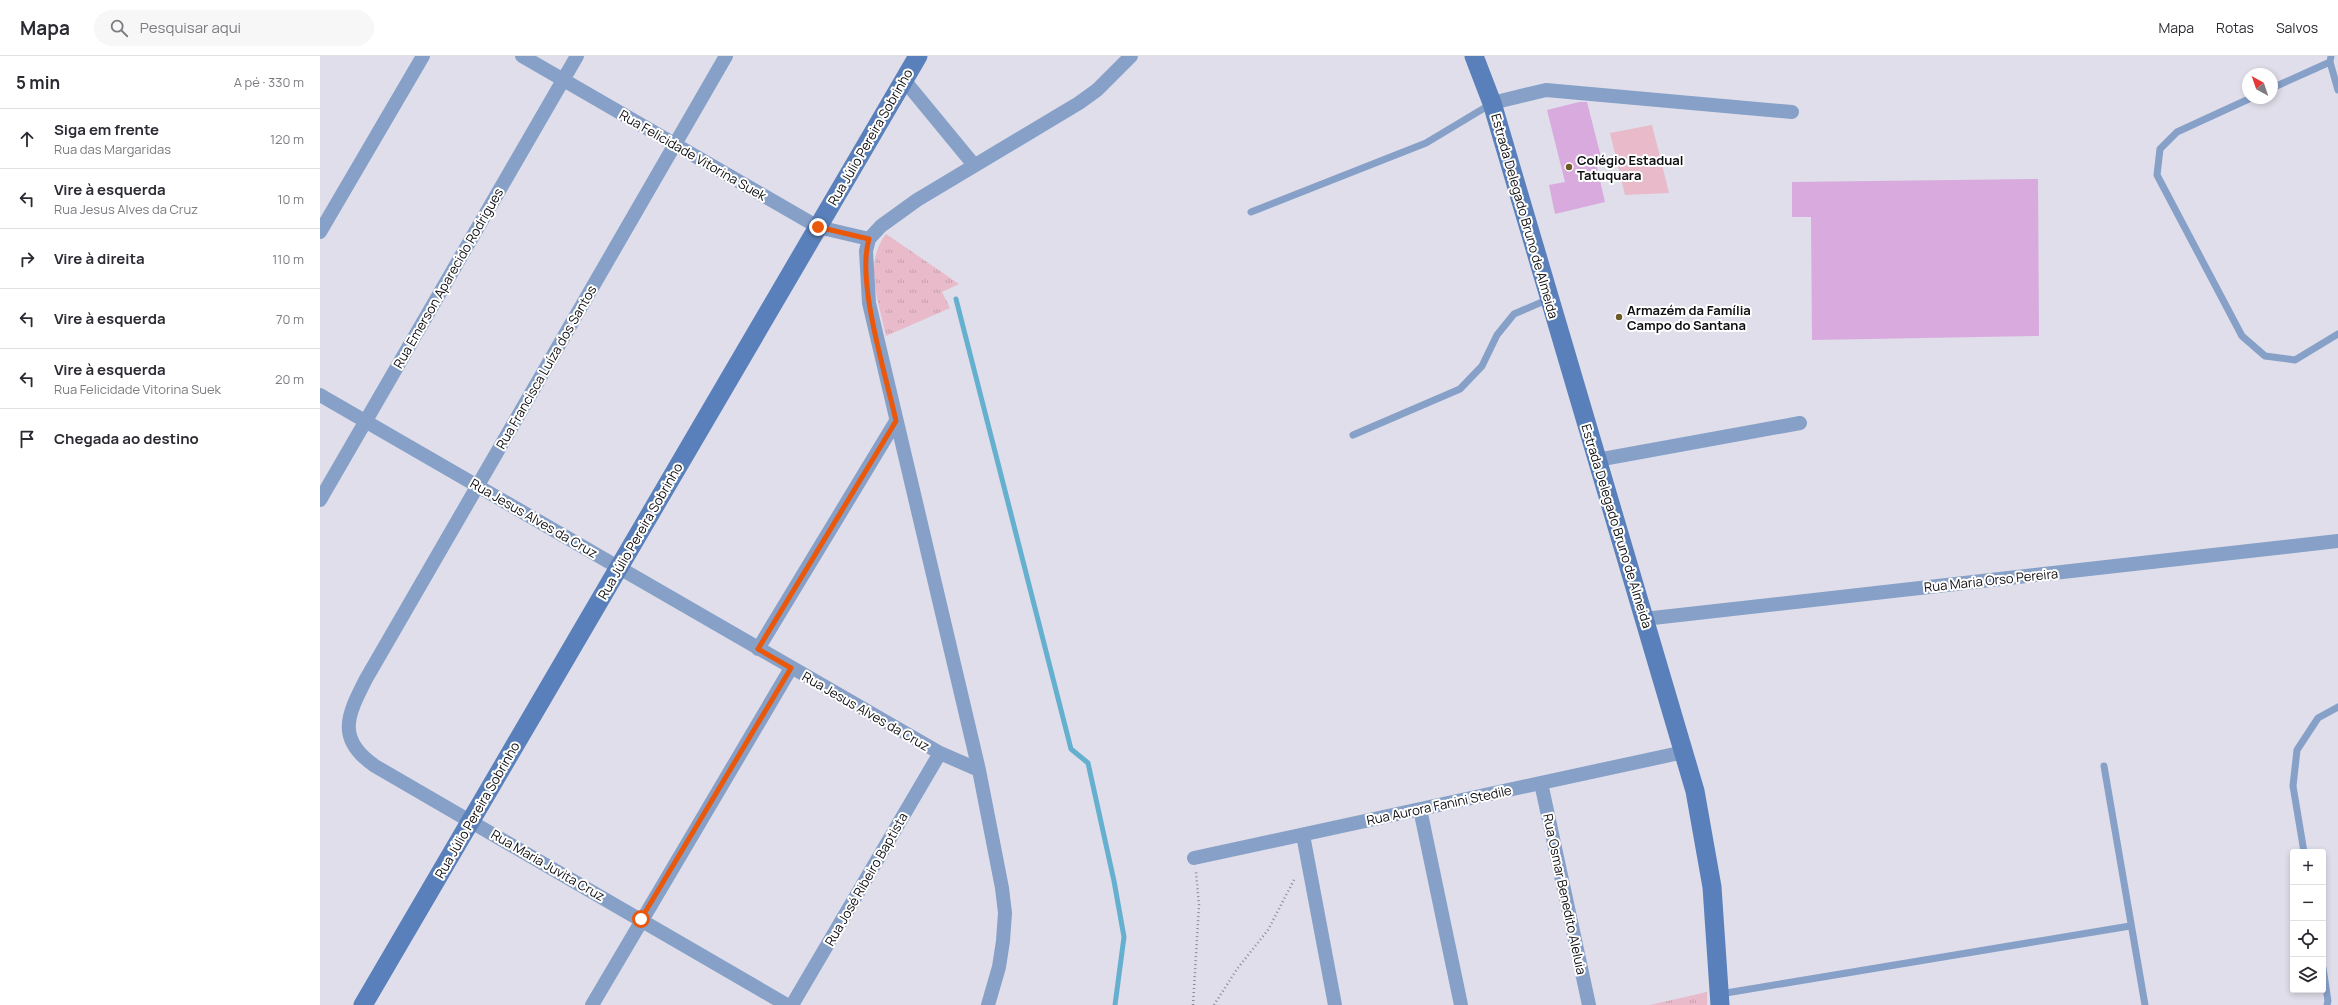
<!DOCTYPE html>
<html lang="pt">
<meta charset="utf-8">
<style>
:root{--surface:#fff;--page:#f7f7f7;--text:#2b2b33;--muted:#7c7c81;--line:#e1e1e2}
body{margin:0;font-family:Manrope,sans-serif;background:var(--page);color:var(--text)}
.controls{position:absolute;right:12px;bottom:12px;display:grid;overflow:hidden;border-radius:4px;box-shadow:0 2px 6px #0003}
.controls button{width:36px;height:36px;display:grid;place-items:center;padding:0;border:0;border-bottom:1px solid var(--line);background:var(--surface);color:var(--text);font:20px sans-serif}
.compass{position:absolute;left:1922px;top:12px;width:36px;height:36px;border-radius:50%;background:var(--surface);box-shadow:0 2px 6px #0003;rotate:320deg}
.stop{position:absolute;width:12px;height:12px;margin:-9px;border:3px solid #ea580c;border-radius:50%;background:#fff}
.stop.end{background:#ea580c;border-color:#fff;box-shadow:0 1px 4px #0008}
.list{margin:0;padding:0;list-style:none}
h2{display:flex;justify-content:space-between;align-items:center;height:52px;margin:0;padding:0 16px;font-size:17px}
h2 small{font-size:13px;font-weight:400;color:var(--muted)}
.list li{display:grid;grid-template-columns:26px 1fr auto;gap:12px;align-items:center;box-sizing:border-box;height:60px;padding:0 16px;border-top:1px solid var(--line)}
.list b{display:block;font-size:15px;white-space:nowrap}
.list p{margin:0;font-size:13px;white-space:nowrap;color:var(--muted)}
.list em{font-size:13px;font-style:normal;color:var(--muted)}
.icon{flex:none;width:22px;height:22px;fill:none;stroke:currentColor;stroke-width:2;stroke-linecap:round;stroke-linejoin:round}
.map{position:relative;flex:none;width:2018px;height:949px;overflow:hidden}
header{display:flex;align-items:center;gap:24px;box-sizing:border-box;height:56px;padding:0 20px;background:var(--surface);border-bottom:1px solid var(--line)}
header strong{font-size:19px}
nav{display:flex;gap:22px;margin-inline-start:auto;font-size:14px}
.search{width:280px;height:36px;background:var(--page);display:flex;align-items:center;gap:10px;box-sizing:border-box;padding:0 14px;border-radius:22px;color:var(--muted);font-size:15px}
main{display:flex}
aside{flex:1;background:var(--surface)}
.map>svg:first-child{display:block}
</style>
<header>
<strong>Mapa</strong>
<div class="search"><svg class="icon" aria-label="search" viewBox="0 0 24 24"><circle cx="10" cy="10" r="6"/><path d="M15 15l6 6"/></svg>Pesquisar aqui</div>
<nav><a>Mapa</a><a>Rotas</a><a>Salvos</a></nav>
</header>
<main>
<aside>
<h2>5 min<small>A pé · 330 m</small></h2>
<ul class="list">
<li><svg class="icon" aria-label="ahead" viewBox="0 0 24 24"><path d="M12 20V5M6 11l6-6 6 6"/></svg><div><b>Siga em frente</b><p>Rua das Margaridas</p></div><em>120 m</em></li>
<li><svg class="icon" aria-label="left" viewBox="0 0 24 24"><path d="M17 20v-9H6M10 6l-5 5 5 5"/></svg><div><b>Vire à esquerda</b><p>Rua Jesus Alves da Cruz</p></div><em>10 m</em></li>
<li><svg class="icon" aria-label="right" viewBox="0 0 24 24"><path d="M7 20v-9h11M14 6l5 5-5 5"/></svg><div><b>Vire à direita</b></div><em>110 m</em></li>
<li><svg class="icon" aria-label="left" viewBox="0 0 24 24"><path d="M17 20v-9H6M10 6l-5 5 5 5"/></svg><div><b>Vire à esquerda</b></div><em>70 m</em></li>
<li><svg class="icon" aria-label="left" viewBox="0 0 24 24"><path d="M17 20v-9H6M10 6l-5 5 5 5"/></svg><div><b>Vire à esquerda</b><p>Rua Felicidade Vitorina Suek</p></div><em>20 m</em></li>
<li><svg class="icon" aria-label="arrive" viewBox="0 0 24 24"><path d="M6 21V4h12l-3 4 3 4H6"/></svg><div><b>Chegada ao destino</b></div></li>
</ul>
</aside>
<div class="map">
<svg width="2018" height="949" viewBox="0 0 2018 949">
<defs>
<pattern id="park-tufts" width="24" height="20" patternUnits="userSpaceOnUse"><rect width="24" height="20" fill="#e8baca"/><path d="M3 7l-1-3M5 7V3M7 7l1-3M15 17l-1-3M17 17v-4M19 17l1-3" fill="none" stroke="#c69fac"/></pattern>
</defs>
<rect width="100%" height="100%" fill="#dfdeea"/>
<!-- grass -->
<path fill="#e8baca" d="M1332,69L1349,137L1305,139L1290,77Z"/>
<!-- park -->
<path fill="url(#park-tufts)" d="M566,178L639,228L622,236L630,252L566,280C559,247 543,207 566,178Z
M1387,936V949H1330Z"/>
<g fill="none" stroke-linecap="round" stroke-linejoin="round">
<!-- stream -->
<path stroke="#65afcf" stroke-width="5" d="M636,243L751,693L768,707L794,825L804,881L795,949"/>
</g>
<!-- building -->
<path fill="#d8aadd" d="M1259,46H1267L1281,101L1275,103L1285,146L1235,158L1229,129L1245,126L1227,54Z
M1718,123L1719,280L1492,284L1491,161H1472V126Z"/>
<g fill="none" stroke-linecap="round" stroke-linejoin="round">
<!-- path -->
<path stroke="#8c8b93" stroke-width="2.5" stroke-dasharray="1 3" stroke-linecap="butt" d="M873,949L879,849L876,816
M894,949L917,913L948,874L975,822"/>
<!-- lane -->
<path stroke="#86a0c8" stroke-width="7" d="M2011,0L2010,6L2018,34
M1952,32L2010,6
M1931,42L1857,76L1840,93L1837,119L1922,280L1945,300L1975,304L2018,278
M931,156L1106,87L1171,48
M1033,379L1140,333L1162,310L1177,279L1194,258L1229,243
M1784,710L1825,949
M1984,796L1973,730L1977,694L1998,662L2018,651
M2003,912L2008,945L2007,949
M1400,938L1810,870"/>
<!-- street -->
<path stroke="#86a0c8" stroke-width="14" d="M202,0L498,171L549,183
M406,0L46,623C27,660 16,683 55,710L467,949
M584,24L654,109
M1172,47L1226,34L1472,56
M0,176L103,0
M0,339L620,697L659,714
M1277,404L1480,367
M0,444L257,0
M1324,563L2018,485
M438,593L576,365
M1221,727L1269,949
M1100,753L1141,949
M983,779L1015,949
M874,802L1364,696
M272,949L471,612
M472,949L620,697
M668,949L679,911L683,885L685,857L682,832L659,714L549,247L546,195L549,183L561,170L597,144L759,47L777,34L811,0"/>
<!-- secondary -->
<path stroke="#5a80bb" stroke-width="19" d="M1154,0L1172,47L1375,735L1392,831L1400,949
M43,949L598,0"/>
</g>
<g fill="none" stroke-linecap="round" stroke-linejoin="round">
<!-- route -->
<path stroke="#ea580c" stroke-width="5" d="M321,863L471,612L438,593L576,365C566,319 536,226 549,183L498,171"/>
</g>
<!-- markers -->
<g fill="#6b5a28" stroke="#fff" stroke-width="1.5">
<circle cx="1249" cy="111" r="4"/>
<circle cx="1299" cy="261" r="4"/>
</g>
<g text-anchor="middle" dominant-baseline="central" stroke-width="4" stroke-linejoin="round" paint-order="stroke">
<!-- street labels -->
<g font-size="13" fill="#0e0d11" stroke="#fff">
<text transform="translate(550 81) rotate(-60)">Rua Júlio Pereira Sobrinho</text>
<text transform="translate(373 99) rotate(30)">Rua Felicidade Vitorina Suek</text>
<text transform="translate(1205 160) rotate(74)">Estrada Delegado Bruno de Almeida</text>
<text transform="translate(128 222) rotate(-60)">Rua Emerson Aparecido Rodrigues</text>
<text transform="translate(226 311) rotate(-60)">Rua Francisca Luíza dos Santos</text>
<text transform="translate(214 462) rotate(30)">Rua Jesus Alves da Cruz</text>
<text transform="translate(1297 470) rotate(73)">Estrada Delegado Bruno de Almeida</text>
<text transform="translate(320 475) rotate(-60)">Rua Júlio Pereira Sobrinho</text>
<text transform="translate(1671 524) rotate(-6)">Rua Maria Orso Pereira</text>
<text transform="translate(546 655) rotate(30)">Rua Jesus Alves da Cruz</text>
<text transform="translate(1119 749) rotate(-12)">Rua Aurora Fanini Stedile</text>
<text transform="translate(157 754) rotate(-60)">Rua Júlio Pereira Sobrinho</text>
<text transform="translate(228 809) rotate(30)">Rua Maria Juvita Cruz</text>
<text transform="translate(546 823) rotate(-60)">Rua José Ribeiro Baptista</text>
<text transform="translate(1245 838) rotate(78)">Rua Osmar Benedito Aleluia</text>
</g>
<!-- poi labels -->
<g font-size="13" font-weight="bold" fill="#0e0d11" stroke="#fff" text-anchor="start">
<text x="1257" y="104">Colégio Estadual<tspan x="1257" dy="15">Tatuquara</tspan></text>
<text x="1307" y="254">Armazém da Família<tspan x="1307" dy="15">Campo do Santana</tspan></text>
</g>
</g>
</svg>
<div class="controls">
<button>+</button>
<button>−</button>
<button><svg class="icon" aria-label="locate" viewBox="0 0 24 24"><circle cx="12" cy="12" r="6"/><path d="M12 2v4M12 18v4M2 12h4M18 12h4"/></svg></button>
<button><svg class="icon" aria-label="layers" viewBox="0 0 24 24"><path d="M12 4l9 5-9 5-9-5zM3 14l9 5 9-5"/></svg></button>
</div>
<svg class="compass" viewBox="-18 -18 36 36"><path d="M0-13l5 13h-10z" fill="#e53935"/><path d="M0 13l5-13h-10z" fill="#7c7c81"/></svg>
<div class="stop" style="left:321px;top:863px"></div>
<div class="stop end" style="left:498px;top:171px"></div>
</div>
</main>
